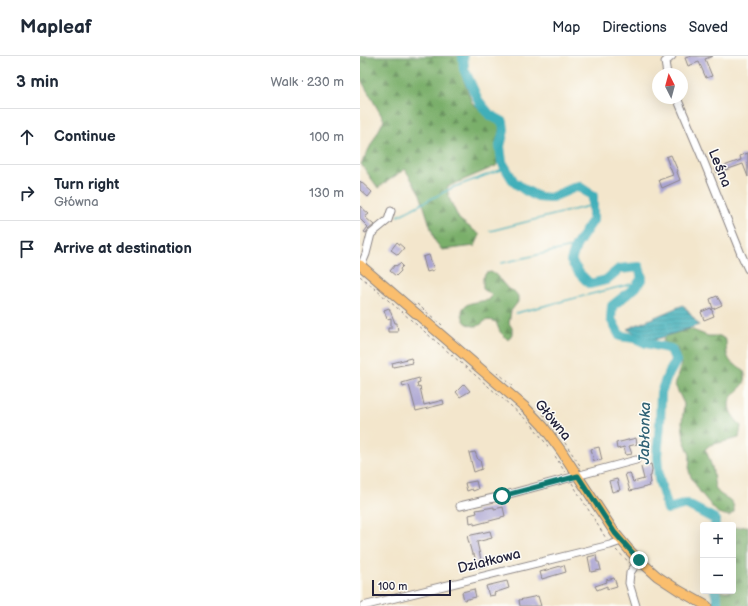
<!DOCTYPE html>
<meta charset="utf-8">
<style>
:root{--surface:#fff;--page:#f6f6f7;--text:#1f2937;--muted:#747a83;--line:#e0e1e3}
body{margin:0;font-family:"Balsamiq Sans",sans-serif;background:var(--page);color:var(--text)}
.controls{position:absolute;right:12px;bottom:12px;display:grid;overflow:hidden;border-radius:4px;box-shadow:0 4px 16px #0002}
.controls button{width:36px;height:36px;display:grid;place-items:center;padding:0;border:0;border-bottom:1px solid var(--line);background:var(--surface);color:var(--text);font:20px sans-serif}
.compass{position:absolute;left:292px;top:12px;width:36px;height:36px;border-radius:50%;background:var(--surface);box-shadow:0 4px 16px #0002;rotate:354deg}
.scale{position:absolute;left:12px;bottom:10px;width:79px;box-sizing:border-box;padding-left:4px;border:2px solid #22223b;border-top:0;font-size:11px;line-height:14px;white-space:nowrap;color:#22223b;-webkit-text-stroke:3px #fdfcf7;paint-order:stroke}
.stop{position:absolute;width:12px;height:12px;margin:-9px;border:3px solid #0f766e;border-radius:50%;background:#fff}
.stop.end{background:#0f766e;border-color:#fff;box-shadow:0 1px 4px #0008}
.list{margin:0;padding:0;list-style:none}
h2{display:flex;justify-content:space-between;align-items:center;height:52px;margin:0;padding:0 16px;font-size:17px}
h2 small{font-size:13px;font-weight:400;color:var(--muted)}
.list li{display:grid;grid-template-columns:26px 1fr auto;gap:12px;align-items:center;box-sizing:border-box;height:56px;padding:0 16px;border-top:1px solid var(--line)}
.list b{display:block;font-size:15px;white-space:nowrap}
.list p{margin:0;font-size:13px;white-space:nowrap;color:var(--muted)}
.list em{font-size:13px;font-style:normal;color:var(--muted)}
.icon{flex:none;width:22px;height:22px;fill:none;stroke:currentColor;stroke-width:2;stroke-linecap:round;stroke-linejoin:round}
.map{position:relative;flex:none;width:388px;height:550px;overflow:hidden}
header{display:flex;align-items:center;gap:24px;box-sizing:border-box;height:56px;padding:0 20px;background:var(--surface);border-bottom:1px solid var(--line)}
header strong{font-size:19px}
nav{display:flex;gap:22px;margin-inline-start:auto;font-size:14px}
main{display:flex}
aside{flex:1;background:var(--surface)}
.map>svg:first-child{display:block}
</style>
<header>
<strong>Mapleaf</strong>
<nav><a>Map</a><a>Directions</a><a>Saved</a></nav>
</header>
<main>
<aside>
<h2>3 min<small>Walk · 230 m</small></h2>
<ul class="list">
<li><svg class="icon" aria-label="ahead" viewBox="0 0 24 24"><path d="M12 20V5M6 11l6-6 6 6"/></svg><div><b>Continue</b></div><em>100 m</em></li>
<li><svg class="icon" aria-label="right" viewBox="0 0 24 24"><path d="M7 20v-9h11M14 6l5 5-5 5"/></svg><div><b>Turn right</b><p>Główna</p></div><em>130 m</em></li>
<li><svg class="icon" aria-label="arrive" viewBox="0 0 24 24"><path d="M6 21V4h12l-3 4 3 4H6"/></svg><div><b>Arrive at destination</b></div></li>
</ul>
</aside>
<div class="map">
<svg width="388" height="550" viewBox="0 0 388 550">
<defs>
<pattern id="forest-firs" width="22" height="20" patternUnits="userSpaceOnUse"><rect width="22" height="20" fill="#7aaf6b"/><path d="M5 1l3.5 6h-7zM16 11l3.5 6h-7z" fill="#648e59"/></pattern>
<pattern id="water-rules" width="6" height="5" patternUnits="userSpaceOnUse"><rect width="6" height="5" fill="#3fafb9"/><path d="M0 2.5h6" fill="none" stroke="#348e98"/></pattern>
</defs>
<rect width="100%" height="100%" fill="#fdfcf7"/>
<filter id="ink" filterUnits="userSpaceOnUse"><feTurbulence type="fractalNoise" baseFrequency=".025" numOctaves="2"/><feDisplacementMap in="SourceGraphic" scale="8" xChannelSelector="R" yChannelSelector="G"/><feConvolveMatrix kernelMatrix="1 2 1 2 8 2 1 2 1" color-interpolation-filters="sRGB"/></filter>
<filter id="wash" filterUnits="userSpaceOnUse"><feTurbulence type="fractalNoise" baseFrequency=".012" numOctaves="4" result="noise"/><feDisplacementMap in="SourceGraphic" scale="16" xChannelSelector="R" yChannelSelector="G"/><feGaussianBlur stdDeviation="0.9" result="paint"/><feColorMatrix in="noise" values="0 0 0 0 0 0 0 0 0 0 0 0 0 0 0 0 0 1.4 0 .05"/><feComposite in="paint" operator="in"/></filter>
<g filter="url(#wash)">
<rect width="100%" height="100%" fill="#f3e6cc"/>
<!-- forest -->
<path fill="url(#forest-firs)" stroke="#4e6853" d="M0,0H99L102,19L112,47L135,64L140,70L136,90L139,102L136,110L87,131L89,142L99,163L120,179L115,190L82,194L75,185L60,138L45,113L18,132L1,108L24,64L0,22Z
M131,216L136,219L148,233L154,235L158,240V246L151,255L149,267L152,272V278L148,284L140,276L136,266C122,260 124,271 114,270C111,270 107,268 105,266C94,246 116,246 129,244L132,239L123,233V222L126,217Z
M330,273L348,280H360L366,284C366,290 366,299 370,305C375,311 384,310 385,319C388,335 364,336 370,354C372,360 377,365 381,370L379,382L350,389L345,393C348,399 350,405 352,411C354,418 353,427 356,433C362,444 375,440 374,456L369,460L358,457L354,453L340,436L331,421L329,415L330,399L324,384L322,366L324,348L315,329L321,308L317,292L303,285L305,280Z
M388,470V550H365L362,548L359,535H373V472Z"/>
<!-- water -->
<path fill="url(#water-rules)" stroke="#30687a" d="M323,249L339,269L291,285L267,273Z"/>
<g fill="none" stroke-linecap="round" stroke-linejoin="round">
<!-- stream -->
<path stroke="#3fafb9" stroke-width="1.5" d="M38,160L94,131L146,112
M130,175L233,149
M142,207L216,190
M156,257L279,226"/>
<!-- river -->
<path stroke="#3fafb9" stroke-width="10" d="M103,0L104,13L118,44L130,59L143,66L144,74L140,90L142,106L154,126L165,134L178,141L190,142L218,130L233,140V164L216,190L211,205L220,218L230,228L246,224L259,213L279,211L282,222L276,231L252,250L251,263L260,280L275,282L286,287L311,293L316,305L307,321L301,336L300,368L297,400L299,423L308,453L326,448L355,463V469
M355,535L357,542V550"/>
</g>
<g id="blocks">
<!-- building -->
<path fill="#aaa4d2" d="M332,0H353L345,3L352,20L346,22L339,6L328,10L325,2Z
M388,97V121L383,108L357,117L355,113L381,104L380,100Z
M311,99L318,115L317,116L320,124L302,132L299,124L313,119L306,101Z
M0,125L12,136L8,141L0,134Z
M0,150L9,158L5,161L14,169L8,174L6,177L4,176L8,171L0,163Z
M37,186L44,192L38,199L31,194Z
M69,199L74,214L67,216L63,201Z
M40,207L43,210L40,213L41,215L36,220L30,215L35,209L36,210Z
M357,240L362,249L353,253L350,243Z
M29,252L35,267H37L38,276H28V272H31V262L27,263L24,254Z
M351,252L354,260L344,264L341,256Z
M51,302L53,307L33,311L32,307Z
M59,322L60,326L57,327L58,332L60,331L64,349L83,344L84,348L56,355L49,329L43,331L42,327Z
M104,328L110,335L100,341L96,336Z
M276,382L277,388L269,390L272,398L266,399L264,391L257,393L256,387Z
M239,391L242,404L234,405L231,393Z
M115,396L118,404H120L122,413L114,416L109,397Z
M291,408L292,413L291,420H290L291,427H289L290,430L270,435L265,418L270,417L273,426L284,423L281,411Z
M257,423L260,434L252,436L249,425Z
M116,425L118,433L113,435L112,433L107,435L105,427Z
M134,451V453L143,451L145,460L141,461V462L114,469V466L110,467L109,459L117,457L116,454Z
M130,475L132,482L117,486L121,504L140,500L141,506L118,512L114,498H112L107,480Z
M236,499L237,506H239L241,514L231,516L228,501Z
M204,509L206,516L182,523L180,516Z
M254,522L257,530L247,533V530L237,534L235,530L247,526L246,524Z
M147,525L149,532L134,537L135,539L129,540L126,530Z
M114,533L116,541L104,544L102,536Z
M178,540L181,550H160L159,544Z"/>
</g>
</g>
<g filter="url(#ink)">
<use href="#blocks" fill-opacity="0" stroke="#8a8484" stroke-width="1"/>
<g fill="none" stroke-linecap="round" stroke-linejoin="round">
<defs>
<path id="minor" d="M307,18L305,6L312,0
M317,42L344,106L381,198L388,213
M1,210L6,198L11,178L28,164L31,155
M100,450L142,440L276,404
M3,550L250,489L261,485
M276,550L269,527L270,517L279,504"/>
<path id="major" d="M0,209L166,352L183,370L202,396L255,477L270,495L279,504L297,520L320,535L347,550"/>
</defs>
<!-- minor casing -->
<use href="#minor" stroke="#8a8484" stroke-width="9"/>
<!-- major casing -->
<use href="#major" stroke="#8a8484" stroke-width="11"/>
<!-- path -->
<path stroke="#8a8484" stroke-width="1" stroke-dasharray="3 3" stroke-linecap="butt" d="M0,220L150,349L173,370L190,393
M57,248L82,269
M137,318L138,317L153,330
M183,358L201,381L221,411
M195,400L205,416
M212,427L247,484
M256,494L270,507"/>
<!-- minor -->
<use href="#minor" stroke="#fff" stroke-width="7"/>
<!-- major -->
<use href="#major" stroke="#fabe6e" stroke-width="9"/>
</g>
</g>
<g fill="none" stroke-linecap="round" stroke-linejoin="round" filter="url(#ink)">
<!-- route -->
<path stroke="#0f766e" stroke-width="5" d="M142,440L218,420L255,477L279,504"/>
</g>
<g text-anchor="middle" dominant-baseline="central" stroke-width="3" stroke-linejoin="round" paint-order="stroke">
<!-- street labels -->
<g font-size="14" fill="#22223b" stroke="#fdfcf7">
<text transform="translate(360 112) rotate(68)">Leśna</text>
<text transform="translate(193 364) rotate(50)">Główna</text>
<text transform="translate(129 505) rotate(-14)">Działkowa</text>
</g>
<!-- water labels -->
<g font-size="15" font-style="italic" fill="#2f6174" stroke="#fdfcf7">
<text transform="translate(285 377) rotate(-89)">Jabłonka</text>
</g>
</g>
</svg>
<div class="controls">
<button>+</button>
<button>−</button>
</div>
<svg class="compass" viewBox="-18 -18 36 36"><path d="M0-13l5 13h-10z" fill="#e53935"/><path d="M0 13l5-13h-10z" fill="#747a83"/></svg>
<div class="scale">100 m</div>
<div class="stop" style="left:142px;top:440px"></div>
<div class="stop end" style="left:279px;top:504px"></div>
</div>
</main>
